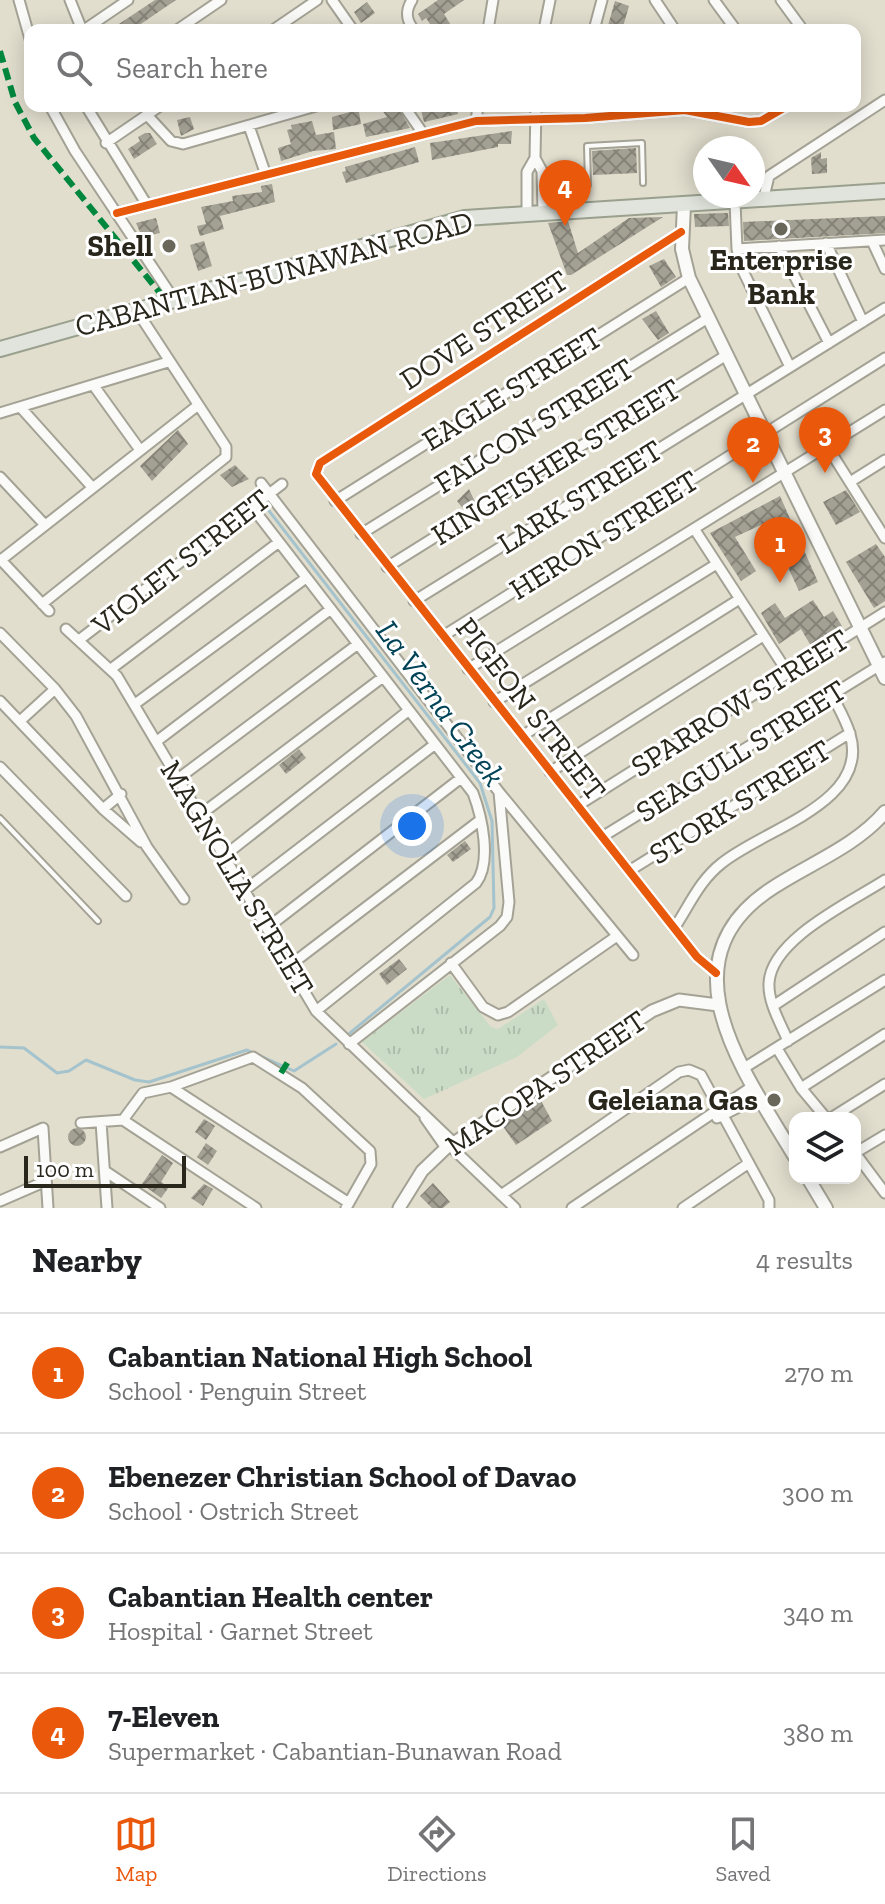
<!DOCTYPE html>
<meta charset="utf-8">
<style>
:root{--surface:#fff;--page:#f6f6f6;--text:#202124;--muted:#757577;--line:#e0e0e0;--accent:#ea580c}
body{margin:0;font-family:"Zilla Slab",serif;background:var(--page);color:var(--text)}
.controls{position:absolute;right:24px;bottom:24px;display:grid;overflow:hidden;border-radius:16px;box-shadow:0 4px 20px #0003}
.controls button{width:72px;height:72px;display:grid;place-items:center;padding:0;border:0;border-bottom:2px solid var(--line);background:var(--surface);color:var(--text);font:40px sans-serif}
.compass{position:absolute;left:693px;top:136px;width:72px;height:72px;border-radius:50%;background:var(--surface);box-shadow:0 4px 20px #0003;rotate:124deg}
.scale{position:absolute;left:24px;bottom:20px;width:162px;box-sizing:border-box;padding-left:8px;border:4px solid #29271c;border-top:0;font-size:22px;line-height:28px;white-space:nowrap;color:#29271c;-webkit-text-stroke:6px #fff;paint-order:stroke}
.you{position:absolute;left:412px;top:826px;width:28px;height:28px;margin:-20px;border:6px solid #fff;border-radius:50%;background:#1a73e8;box-shadow:0 0 0 12px #1a73e833}
.badge{display:grid;place-items:center;width:52px;height:52px;border-radius:50%;background:var(--accent);color:#fff;font-size:26px;font-weight:700}
.pin{position:absolute;translate:-50% -66px;filter:drop-shadow(0 2px 4px #0008)}
.pin::after{content:'';position:absolute;top:42px;width:28px;height:24px;background:inherit;clip-path:polygon(0 0,100% 0,50% 100%)}
.list{margin:0;padding:0;list-style:none}
h2{display:flex;justify-content:space-between;align-items:center;height:104px;margin:0;padding:0 32px;font-size:34px}
h2 small{font-size:26px;font-weight:400;color:var(--muted)}
.list li{display:grid;grid-template-columns:52px 1fr auto;gap:24px;align-items:center;box-sizing:border-box;height:120px;padding:0 32px;border-top:2px solid var(--line)}
.list b{display:block;font-size:30px;white-space:nowrap}
.list p{margin:0;font-size:26px;white-space:nowrap;color:var(--muted)}
.list em{font-size:26px;font-style:normal;color:var(--muted)}
.icon{flex:none;width:44px;height:44px;fill:none;stroke:currentColor;stroke-width:2;stroke-linecap:round;stroke-linejoin:round}
.map{position:relative;flex:none;width:885px;height:1208px;overflow:hidden}
.search{position:absolute;background:var(--surface);box-shadow:0 4px 20px #0003;left:24px;right:24px;top:24px;height:88px;display:flex;align-items:center;gap:20px;box-sizing:border-box;padding:0 28px;border-radius:16px;color:var(--muted);font-size:30px}
.sheet{height:584px;background:var(--surface)}
nav{display:flex;justify-content:space-around;align-items:center;box-sizing:border-box;height:112px;border-top:2px solid var(--line);background:var(--surface);font-size:22px;color:var(--muted)}
nav a{display:grid;justify-items:center;gap:4px}
nav .on{color:var(--accent)}
.map>svg:first-child{display:block}
</style>
<div class="map">
<svg width="885" height="1208" viewBox="0 0 885 1208">
<defs>
<pattern id="park-tufts" width="24" height="20" patternUnits="userSpaceOnUse" patternTransform="scale(2)"><rect width="24" height="20" fill="#cbdcc6"/><path d="M3 7l-1-3M5 7V3M7 7l1-3M15 17l-1-3M17 17v-4M19 17l1-3" fill="none" stroke="#aebdaa"/></pattern>
<pattern id="building-cross-hatch" width="8" height="8" patternUnits="userSpaceOnUse" patternTransform="scale(2)"><rect width="8" height="8" fill="#a3a094"/><path d="M0 0l8 8M0 8l8-8" fill="none" stroke="#858278"/></pattern>
</defs>
<rect width="100%" height="100%" fill="#e1dece"/>
<!-- park -->
<path fill="url(#park-tufts)" d="M450,975L491,1027L498,1029L544,999L558,1025L517,1057L424,1099L362,1042Z"/>
<g fill="none" stroke-linecap="round" stroke-linejoin="round">
<!-- stream -->
<path stroke="#a5c3cd" stroke-width="3" d="M266,507L480,783L492,821L494,908L490,917L350,1033
M0,1047L24,1048L57,1073L69,1071L86,1060L135,1080L149,1082L247,1050L294,1071L336,1044"/>
</g>
<!-- building -->
<path fill="url(#building-cross-hatch)" d="M155,0H176L132,30H110Z
M438,0H464L444,14L454,30H434L426,18L422,21L418,14Z
M615,1L629,6L622,30L607,29Z
M367,2L375,13L361,23L354,12Z
M349,106H358L361,124L333,130L332,117L350,112Z
M379,106H397L410,128L366,137L363,124L387,117Z
M428,106H457L458,114L424,122L421,110Z
M190,117L194,129L181,136L177,120Z
M312,121L316,135L334,132L336,149L313,151L281,161L278,148L291,144L287,130L292,129L291,125Z
M512,131L511,144H498V147L432,160L430,143Z
M145,133H150L157,144L134,159L128,149L140,141L138,137Z
M415,147L419,162L346,183L342,172L346,171L345,167Z
M636,148L637,173L593,175L592,151Z
M821,152V159L827,158V173L812,174L811,158Z
M272,184L275,202L220,216L224,229L200,236L197,226L206,224L201,207L233,201L232,196L262,192L261,186Z
M728,213L729,226L695,227L694,214Z
M885,216V233L744,241L743,222Z
M663,217L571,275H567L548,223L568,221L578,253L629,218Z
M156,218L160,233L142,237L136,223Z
M204,241L212,266L198,271L190,245Z
M664,259L676,277L661,287L649,266Z
M656,311L669,333L658,340L642,319Z
M178,430L188,444L152,481L140,466Z
M235,465L249,479L232,487L220,475Z
M469,489L475,502L464,510L457,501Z
M846,490L860,512L836,525L823,502Z
M780,496L818,582L799,591L767,522L735,537L756,571L741,581L710,533Z
M876,544L885,557V601L874,608L846,562Z
M813,600L824,617L833,611L842,626L811,646L801,629L779,644L761,613L775,603L785,618Z
M299,749L306,758L286,774L279,765Z
M465,841L471,849L453,862L447,855Z
M399,959L407,969L387,985L379,974Z
M539,1097L552,1121L516,1145L500,1122Z
M204,1119L215,1126L206,1140L195,1132Z
M68 1137a9 9 0 1 1 18 0a9 9 0 1 1-18 0Z
M206,1143L217,1151L208,1165L197,1157Z
M162,1155L173,1163L161,1182L169,1187L161,1198L142,1184Z
M433,1183L450,1202L443,1208H432L420,1196Z
M204,1184L213,1189L203,1206L191,1198Z"/>
<g fill="none" stroke-linecap="round" stroke-linejoin="round">
<defs>
<path id="service" d="M588,185L587,146L642,143L643,183
M0,818L98,921"/>
<path id="minor" d="M19,0L30,39
M70,0L82,30
M332,0L353,30
M412,0C405,11 406,20 414,30
M655,0L675,30
M714,0L736,30
M781,0L803,30
M84,30L128,0
M177,30L221,0
M273,30L317,0
M488,30L493,0
M544,30L550,0
M594,30L602,0
M50,106L75,151L175,301
M86,106L147,205
M404,106L422,132
M147,115L171,141L183,144L316,106
M585,118L586,106
M476,121L478,106
M249,126L266,175
M106,143L160,106
M535,158L542,171L543,211
M763,201L769,176L885,100
M735,202L737,249L743,271L790,367
M527,212V172L535,158L536,106
M117,213L476,121L585,118L685,110L749,122L761,121L787,106
M681,232L320,463L316,474L697,957L716,973
M872,241L885,269
M826,243L863,322
M779,246L829,343
M737,249L885,240
M94,386L140,450
M22,409L92,487
M0,413L168,362
M827,446L885,538
M0,477L45,525
M850,482L885,460
M261,483L499,792L633,955
M335,501L689,278
M252,507L473,793C482,817 492,862 476,883L316,1011
M695,530L788,673
M361,534L708,318
M0,559L49,611
M1,560L197,406
M387,567L725,356
M414,601L885,308
M42,604L226,457V447L137,311
M66,629L117,676L316,1011L454,1143
M0,633L55,689L76,716L147,847L184,899
M443,636L885,358
M79,640L282,484
M111,669L279,542
M468,669L885,410
M0,701L103,809L141,842
M494,702L715,565
M135,704L306,578
M20,721L55,689
M522,736L738,600
M157,741L331,609
M0,767L126,896
M550,772L763,636
M179,778L358,644
M577,806L885,612
M103,809L121,794
M200,815L383,677
M602,837L885,662
M224,856L408,711
M629,871L850,733
M245,890L434,745
M675,927C690,904 700,880 722,863C763,829 871,803 850,734C846,720 838,707 832,695
M267,928L461,778
M451,963L483,1007L498,1015L508,1012L617,936
M289,966L479,821
M773,1006L885,932
M788,1041C781,1024 768,1003 769,983C771,939 851,902 885,880
M349,1044L500,926L507,917L509,902L499,792
M778,1050L801,1088L826,1118
M744,1068L885,980
M171,1087L349,1203
M801,1088L885,1034
M425,1118L446,1148
M717,1118L759,1097
M831,1118L885,1084
M123,1120L143,1093L171,1087L253,1057L302,1088L370,1151L371,1164L346,1208
M101,1122L107,1208
M81,1123L123,1120L256,1208
M450,1146L515,1208
M0,1147L43,1128L48,1208
M855,1153L885,1193
M855,1153L885,1135
M105,1171L160,1208
M501,1195L679,1072L689,1070L701,1075L769,1200V1208
M0,1201L46,1181
M572,1208L753,1086
M683,1208L749,1163"/>
<path id="tertiary" d="M399,1208L422,1171L446,1148L652,1011L679,1000L718,1005"/>
<path id="secondary" d="M684,205L682,249L689,278L885,678
M795,1157C745,1073 659,960 774,887C811,863 856,846 885,812
M808,1178L826,1208"/>
<path id="primary" d="M0,349L465,218L885,191"/>
</defs>
<!-- service casing -->
<use href="#service" stroke="#a4a295" stroke-width="8"/>
<!-- minor casing -->
<use href="#minor" stroke="#a4a295" stroke-width="13"/>
<!-- tertiary casing -->
<use href="#tertiary" stroke="#a4a295" stroke-width="15"/>
<!-- secondary casing -->
<use href="#secondary" stroke="#a4a295" stroke-width="16"/>
<!-- primary casing -->
<use href="#primary" stroke="#9aa08e" stroke-width="18"/>
<!-- service -->
<use href="#service" stroke="#fafaf8" stroke-width="4"/>
<!-- minor -->
<use href="#minor" stroke="#fafaf8" stroke-width="9"/>
<!-- tertiary -->
<use href="#tertiary" stroke="#fafaf8" stroke-width="11"/>
<!-- secondary -->
<use href="#secondary" stroke="#fafaf8" stroke-width="12"/>
<!-- primary -->
<use href="#primary" stroke="#e0e4dc" stroke-width="14"/>
<!-- quiet -->
<path stroke="#00873e" stroke-width="6" stroke-dasharray="12 6" stroke-linecap="butt" d="M0,51L15,102L34,138L168,303
M281,1073L289,1060"/>
<defs>
<path id="cycleway" d="M117,213L476,121L585,118L685,110L749,122L761,121L787,106
M681,232L320,463L316,474L697,957L716,973"/>
</defs>
<!-- cycleway casing -->
<use href="#cycleway" stroke="#fff" stroke-width="13"/>
<!-- cycleway -->
<use href="#cycleway" stroke="#e8590c" stroke-width="8"/>
</g>
<!-- markers -->
<g fill="#69675a" stroke="#fff" stroke-width="3">
<circle cx="781" cy="229" r="8"/>
<circle cx="169" cy="246" r="8"/>
<circle cx="774" cy="1100" r="8"/>
</g>
<g text-anchor="middle" dominant-baseline="central" stroke-width="6" stroke-linejoin="round" paint-order="stroke">
<!-- poi labels -->
<g font-size="30" font-weight="bold" fill="#29271c" stroke="#fff" text-anchor="end">
<text x="153" y="246">Shell</text>
<text x="781" y="260" text-anchor="middle">Enterprise<tspan x="781" dy="34">Bank</tspan></text>
<text x="758" y="1100">Geleiana Gas</text>
</g>
<!-- street labels -->
<g font-size="30" fill="#29271c" stroke="#fff">
<text transform="translate(274 274) rotate(-15)">CABANTIAN-BUNAWAN ROAD</text>
<text transform="translate(484 330) rotate(-33)">DOVE STREET</text>
<text transform="translate(512 389) rotate(-32)">EAGLE STREET</text>
<text transform="translate(534 426) rotate(-32)">FALCON STREET</text>
<text transform="translate(556 462) rotate(-32)">KINGFISHER STREET</text>
<text transform="translate(580 497) rotate(-32)">LARK STREET</text>
<text transform="translate(604 535) rotate(-32)">HERON STREET</text>
<text transform="translate(181 562) rotate(-38)">VIOLET STREET</text>
<text transform="translate(740 703) rotate(-32)">SPARROW STREET</text>
<text transform="translate(531 709) rotate(52)">PIGEON STREET</text>
<text transform="translate(741 751) rotate(-32)">SEAGULL STREET</text>
<text transform="translate(740 802) rotate(-32)">STORK STREET</text>
<text transform="translate(237 878) rotate(59)">MAGNOLIA STREET</text>
<text transform="translate(546 1083) rotate(-34)">MACOPA STREET</text>
</g>
<!-- water labels -->
<g font-size="32" font-style="italic" fill="#004256" stroke="#fff">
<text transform="translate(441 703) rotate(54)">La Verna Creek</text>
</g>
</g>
</svg>
<div class="controls">
<button><svg class="icon" aria-label="layers" viewBox="0 0 24 24"><path d="M12 4l9 5-9 5-9-5zM3 14l9 5 9-5"/></svg></button>
</div>
<svg class="compass" viewBox="-18 -18 36 36"><path d="M0-13l5 13h-10z" fill="#e53935"/><path d="M0 13l5-13h-10z" fill="#757577"/></svg>
<div class="scale">100 m</div>
<div class="you"></div>
<div class="pin badge" style="left:780px;top:583px">1</div>
<div class="pin badge" style="left:753px;top:483px">2</div>
<div class="pin badge" style="left:825px;top:473px">3</div>
<div class="pin badge" style="left:565px;top:226px">4</div>
<div class="search"><svg class="icon" aria-label="search" viewBox="0 0 24 24"><circle cx="10" cy="10" r="6"/><path d="M15 15l6 6"/></svg>Search here</div>
</div>
<section class="sheet">
<h2>Nearby<small>4 results</small></h2>
<ul class="list">
<li><span class="badge">1</span><div><b>Cabantian National High School</b><p>School · Penguin Street</p></div><em>270 m</em></li>
<li><span class="badge">2</span><div><b>Ebenezer Christian School of Davao</b><p>School · Ostrich Street</p></div><em>300 m</em></li>
<li><span class="badge">3</span><div><b>Cabantian Health center</b><p>Hospital · Garnet Street</p></div><em>340 m</em></li>
<li><span class="badge">4</span><div><b>7-Eleven</b><p>Supermarket · Cabantian-Bunawan Road</p></div><em>380 m</em></li>
</ul>
</section>
<nav>
<a class="on"><svg class="icon" aria-label="map" viewBox="0 0 24 24"><path d="M3 6l6-2 6 2 6-2v14l-6 2-6-2-6 2zM9 4v14M15 6v14"/></svg>Map</a>
<a><svg class="icon" aria-label="directions" viewBox="0 0 24 24"><path d="M12 3l9 9-9 9-9-9zM9 14v-3h6M13 9l2 2-2 2"/></svg>Directions</a>
<a><svg class="icon" aria-label="saved" viewBox="0 0 24 24"><path d="M7 4h10v16l-5-4-5 4z"/></svg>Saved</a>
</nav>
